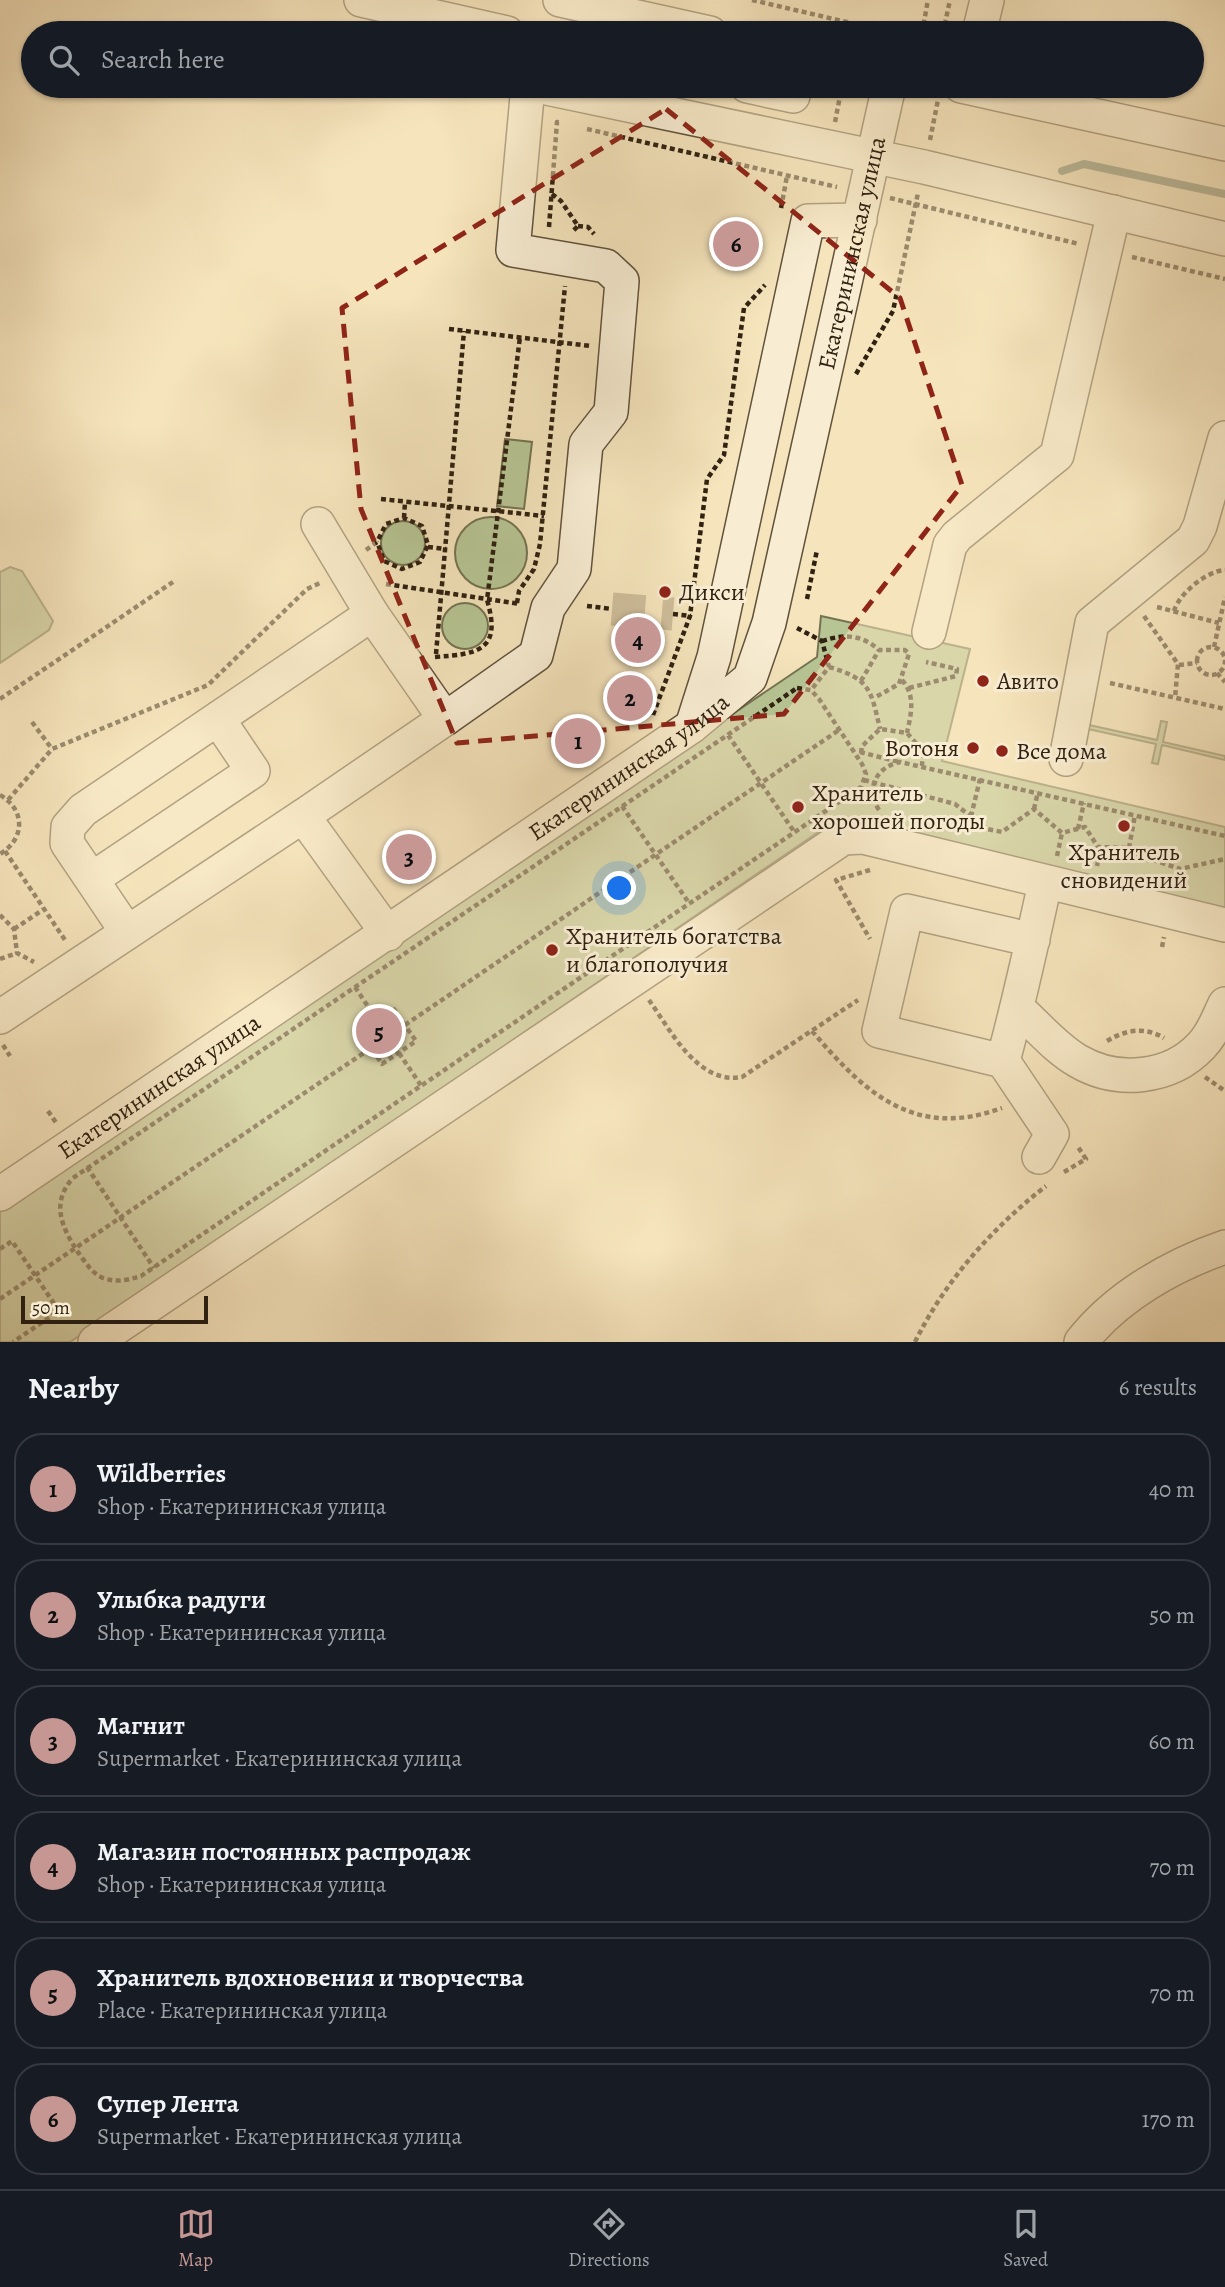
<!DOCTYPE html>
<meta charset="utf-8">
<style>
:root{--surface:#171b24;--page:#20242c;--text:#f1f3f6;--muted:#9ea1a6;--line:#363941;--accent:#c59692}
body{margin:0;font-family:Alegreya,serif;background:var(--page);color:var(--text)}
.scale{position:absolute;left:21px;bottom:18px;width:187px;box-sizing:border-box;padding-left:7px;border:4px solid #302111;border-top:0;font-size:19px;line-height:24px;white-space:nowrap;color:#302111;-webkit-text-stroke:5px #f8edd3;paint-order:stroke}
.you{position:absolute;left:620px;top:889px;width:24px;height:24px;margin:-18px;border:5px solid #fff;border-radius:50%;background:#1a73e8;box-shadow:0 0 0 10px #1a73e833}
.badge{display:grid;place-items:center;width:46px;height:46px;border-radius:50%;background:var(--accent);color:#111;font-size:23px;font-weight:700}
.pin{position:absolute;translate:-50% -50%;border:4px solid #fff;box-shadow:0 2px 7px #0006}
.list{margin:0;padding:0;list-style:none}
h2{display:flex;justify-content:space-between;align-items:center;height:91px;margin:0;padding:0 28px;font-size:30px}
h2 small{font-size:23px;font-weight:400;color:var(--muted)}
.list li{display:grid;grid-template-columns:46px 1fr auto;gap:21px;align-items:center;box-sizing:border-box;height:112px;margin:0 14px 14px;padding:0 14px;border:2px solid var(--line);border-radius:28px}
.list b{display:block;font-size:26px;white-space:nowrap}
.list p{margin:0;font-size:23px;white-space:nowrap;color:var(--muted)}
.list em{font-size:23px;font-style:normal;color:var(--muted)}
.icon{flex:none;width:38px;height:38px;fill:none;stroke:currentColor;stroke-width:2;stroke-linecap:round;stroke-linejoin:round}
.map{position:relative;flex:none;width:1225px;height:1342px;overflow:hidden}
.search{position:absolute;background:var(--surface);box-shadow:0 2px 5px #0004;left:21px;right:21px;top:21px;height:77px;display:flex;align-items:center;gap:18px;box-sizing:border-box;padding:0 24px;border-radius:38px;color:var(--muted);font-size:26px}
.sheet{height:847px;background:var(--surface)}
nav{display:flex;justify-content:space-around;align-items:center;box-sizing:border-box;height:98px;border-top:2px solid var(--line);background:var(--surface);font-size:19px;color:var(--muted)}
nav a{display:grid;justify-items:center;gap:4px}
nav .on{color:var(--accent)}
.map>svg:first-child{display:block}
</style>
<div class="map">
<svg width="1225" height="1342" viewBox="0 0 1225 1342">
<rect width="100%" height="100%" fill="#f5e4bc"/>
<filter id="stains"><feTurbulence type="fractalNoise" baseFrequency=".00286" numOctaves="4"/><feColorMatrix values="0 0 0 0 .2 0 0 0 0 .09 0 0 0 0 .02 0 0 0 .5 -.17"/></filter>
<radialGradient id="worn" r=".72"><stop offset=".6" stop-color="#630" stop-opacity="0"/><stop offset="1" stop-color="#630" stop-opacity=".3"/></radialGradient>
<!-- green -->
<path fill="#b7c594" stroke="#747352" stroke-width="2" d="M505,439L532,442L524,509L497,506Z
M455 553a36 36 0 1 1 72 0a36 36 0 1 1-72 0Z
M381 543a22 22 0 1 1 44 0a22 22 0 1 1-44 0Z
M10,567L22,571L53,621L49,630L0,663V572Z
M442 626a23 23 0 1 1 46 0a23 23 0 1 1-46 0Z
M821,616L970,649L942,761L1225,827V913L833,822L70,1342H0V1209L817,657Z
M1161,721L1167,722L1163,742L1225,756V760L1162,745L1158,764L1152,763L1156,744L1088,729L1089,725L1157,740Z"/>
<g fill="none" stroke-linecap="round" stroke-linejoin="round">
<!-- stream -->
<path stroke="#71806d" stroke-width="8" d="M1062,171L1084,164L1225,194"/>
<!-- minor-tunnel -->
<path stroke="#cebd9a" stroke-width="33" stroke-dasharray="33 17" stroke-linecap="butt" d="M612,609L673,614"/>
<defs>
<g id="minor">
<path d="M361,0L507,33"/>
<path d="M560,0L710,33"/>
<path d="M979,33L987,0"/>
<path d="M537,86L924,167L1225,239"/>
<path d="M747,86L793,96"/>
<path d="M961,86L1225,144"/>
<path d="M318,524L372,614"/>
<path d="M929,632L950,545L957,536L1057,455L1114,212"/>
<path d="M445,719L536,655L548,608L574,569L586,444L611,412L622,281L606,266L513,250L528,86"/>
<path d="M692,726L714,657L808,221L860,220"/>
<path d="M1066,759L1092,623L1193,540L1200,526L1225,438"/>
<path d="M92,879L253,771L218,719"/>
<path d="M127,932L67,843L68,827L83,810L372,614L445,719L303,816"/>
<path d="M1033,940L907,911L879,1031L1003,1061C1019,1002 1032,943 1045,883"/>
<path d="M1017,1008C1037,1025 1055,1048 1078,1061C1117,1084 1170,1079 1201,1046C1213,1034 1218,1018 1225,1004"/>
<path d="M0,1017L303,816L388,934"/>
<path d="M1003,1061L1052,1134L1039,1157"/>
<path id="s1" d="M0,1194L692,726L750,678L769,623L889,86"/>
<path d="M95,1342L843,838L863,837L1225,925"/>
<path d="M1081,1342C1116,1297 1172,1265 1225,1247"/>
</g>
</defs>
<!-- minor casing -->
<use href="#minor" stroke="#61523c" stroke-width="36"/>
<!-- path -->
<path stroke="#302111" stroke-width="4.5" stroke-dasharray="5 3.5" stroke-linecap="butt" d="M752,0L894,33
M853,33L855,24
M922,33L928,0
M943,33L950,0
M835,122L842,86
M587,129L837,187
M930,140L938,100
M552,194L561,201L578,226L572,232
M890,198L1079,244
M781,208L787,176
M578,226L588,227L594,234
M549,227L557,122L561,123
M1132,257L1225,279
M449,329L591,346
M856,374L893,311L918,193
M381,499L544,516
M404,518L405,502
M428,547L446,549
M366,550L377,542L386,524L404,518L422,526L428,545L420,562L402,569L384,561L377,542
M386,584L520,604
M807,599L817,550
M517,603L519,591L534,569L540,544L565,286
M587,606L612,609
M1157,607L1219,623
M1174,611C1179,594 1206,571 1225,570
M673,614L691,616
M1144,616L1178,664L1175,698
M797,628L822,641L829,667L811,690
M822,641C844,634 861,634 879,650H905L909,654L899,684L874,698
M1214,647L1225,597
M1197 661a14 14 0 1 1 28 0a14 14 0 1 1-28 0Z
M436,654L464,331
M435,657C479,654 502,650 487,600L520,337
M1179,665L1197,663
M829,667C871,679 871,691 880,729
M1217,673L1225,682
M902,680C916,696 911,714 907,733
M861,681L879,650
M1110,683L1225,709
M797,688L811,690L819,699L862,764L866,774L861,787L141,1276C128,1280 116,1283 103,1278C91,1273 85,1261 77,1251C61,1226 51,1202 73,1178Z
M909,688L956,676L957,669L926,662
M0,699L173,582
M653,715L690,616L707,479L724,455L744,308L765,285
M32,722L52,749
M728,735L795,833
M860,752L899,762
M861,753L862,746L880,729L907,733L923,751L922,766
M864,780L955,804L987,829L1002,832L1034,809L1062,833L1085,827L1098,847L1129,848L1139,855L1180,869L1225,859
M0,795C26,810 25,839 0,854
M8,800L52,749L208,685L307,589L320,583
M622,806L689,903
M1034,809L1038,792
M879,810C865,789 876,767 900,762L1225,836
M1078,829L1084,803
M967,833L980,779
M1129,848L1135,815
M5,851L65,940
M1057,856L1062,833
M1097,866L1101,847
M870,870L836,880L870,939
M1176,885L1180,869
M0,915L14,929L17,953L34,962
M14,929L44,909
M1162,947L1164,937
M0,959L17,953
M355,987L377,1020
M649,1000C671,1031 698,1085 742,1077L858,1000
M393,1008L416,1041L382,1064L360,1031Z
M405,1025L839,730
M812,1031C865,1093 914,1140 1002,1108
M1107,1041C1125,1030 1144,1026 1164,1038
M3,1045L10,1056
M399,1053L422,1087
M1205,1077L1225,1091
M48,1111L57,1124
M87,1167L154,1268
M1064,1172L1086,1159L1078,1147
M0,1249L12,1241L59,1311L13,1342
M0,1299L371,1048
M915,1342C945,1281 992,1228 1046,1186"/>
<!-- minor -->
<use href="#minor" stroke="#f8edd3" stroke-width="33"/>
</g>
<!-- marked area -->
<path d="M0 0H1225V1342H0ZM666,109L900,298L962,485L784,714L457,743L361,509L342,308Z" fill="#f5e4bc" fill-opacity=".55" fill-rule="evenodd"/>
<path fill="none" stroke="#8f2418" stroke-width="5" stroke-dasharray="14 9" stroke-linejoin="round" d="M666,109L900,298L962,485L784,714L457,743L361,509L342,308Z"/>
<!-- markers -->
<g fill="#8f2418" stroke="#f8edd3" stroke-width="2.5">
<circle cx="665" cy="592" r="7"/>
<circle cx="983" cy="681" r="7"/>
<circle cx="973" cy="748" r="7"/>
<circle cx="1002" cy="751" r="7"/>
<circle cx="798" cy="807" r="7"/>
<circle cx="1124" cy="826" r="7"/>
<circle cx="552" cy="950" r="7"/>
</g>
<g text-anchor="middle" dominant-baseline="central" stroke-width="6" stroke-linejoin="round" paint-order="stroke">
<!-- street labels -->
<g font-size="24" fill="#302111" stroke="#f8edd3">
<text stroke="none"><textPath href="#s1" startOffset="1348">Екатерининская улица</textPath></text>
<text stroke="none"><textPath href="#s1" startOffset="760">Екатерининская улица</textPath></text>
<text stroke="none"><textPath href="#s1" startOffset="192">Екатерининская улица</textPath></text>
</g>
<!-- poi labels -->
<g font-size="24" fill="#302111" stroke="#f8edd3" text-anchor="start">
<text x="679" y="592">Дикси</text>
<text x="997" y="681">Авито</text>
<text x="959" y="748" text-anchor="end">Вотоня</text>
<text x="1016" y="751">Все дома</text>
<text x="812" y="793">Хранитель<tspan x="812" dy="28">хорошей погоды</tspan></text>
<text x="1124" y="852" text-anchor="middle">Хранитель<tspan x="1124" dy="28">сновидений</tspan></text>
<text x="566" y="936">Хранитель богатства<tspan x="566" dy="28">и благополучия</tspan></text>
</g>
</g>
<rect width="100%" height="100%" filter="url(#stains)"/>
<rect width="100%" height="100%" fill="url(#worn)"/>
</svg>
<div class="scale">50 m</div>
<div class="you"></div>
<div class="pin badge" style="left:578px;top:741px">1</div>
<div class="pin badge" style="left:630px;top:698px">2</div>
<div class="pin badge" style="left:409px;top:857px">3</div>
<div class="pin badge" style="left:638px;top:640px">4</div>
<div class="pin badge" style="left:379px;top:1031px">5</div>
<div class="pin badge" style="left:736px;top:244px">6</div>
<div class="search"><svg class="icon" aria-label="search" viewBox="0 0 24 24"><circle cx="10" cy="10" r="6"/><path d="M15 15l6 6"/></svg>Search here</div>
</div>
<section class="sheet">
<h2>Nearby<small>6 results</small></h2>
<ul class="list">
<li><span class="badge">1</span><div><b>Wildberries</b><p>Shop · Екатерининская улица</p></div><em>40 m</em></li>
<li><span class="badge">2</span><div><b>Улыбка радуги</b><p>Shop · Екатерининская улица</p></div><em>50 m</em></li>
<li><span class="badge">3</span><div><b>Магнит</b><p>Supermarket · Екатерининская улица</p></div><em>60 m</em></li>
<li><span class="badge">4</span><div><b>Магазин постоянных распродаж</b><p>Shop · Екатерининская улица</p></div><em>70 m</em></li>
<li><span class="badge">5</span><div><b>Хранитель вдохновения и творчества</b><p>Place · Екатерининская улица</p></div><em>70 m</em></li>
<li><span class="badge">6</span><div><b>Супер Лента</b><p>Supermarket · Екатерининская улица</p></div><em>170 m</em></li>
</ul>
</section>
<nav>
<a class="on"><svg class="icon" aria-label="map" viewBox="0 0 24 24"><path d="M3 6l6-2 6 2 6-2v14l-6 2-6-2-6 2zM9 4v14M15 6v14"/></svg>Map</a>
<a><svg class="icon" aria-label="directions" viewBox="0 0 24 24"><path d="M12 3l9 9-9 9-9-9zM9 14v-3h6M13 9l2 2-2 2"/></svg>Directions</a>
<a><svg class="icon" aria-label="saved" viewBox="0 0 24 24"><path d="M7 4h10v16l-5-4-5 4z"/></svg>Saved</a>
</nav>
